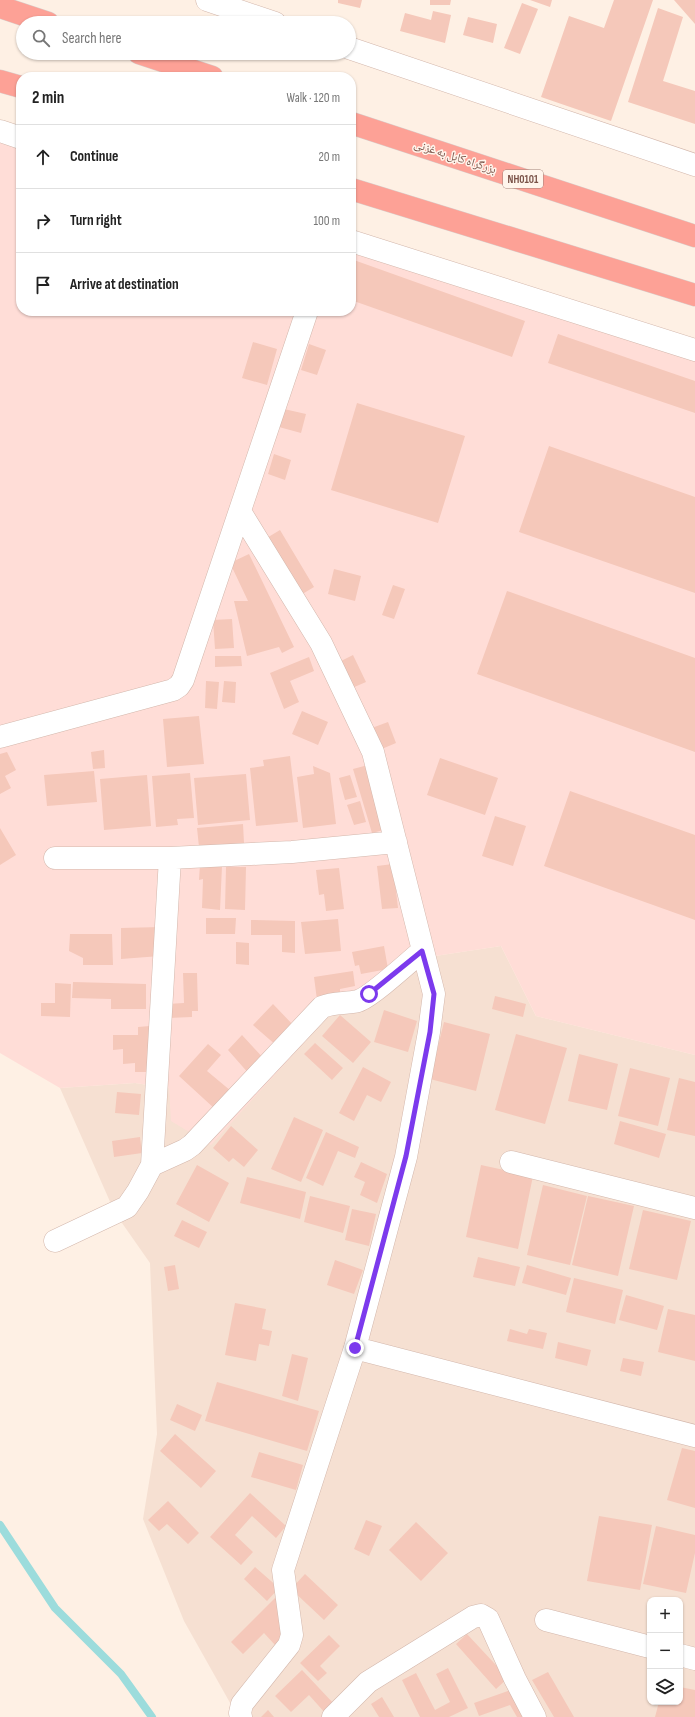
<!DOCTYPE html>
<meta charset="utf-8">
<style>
:root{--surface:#fff;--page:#f6f6f6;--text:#222;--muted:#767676;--line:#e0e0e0}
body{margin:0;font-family:"Sofia Sans Condensed","Noto Naskh Arabic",sans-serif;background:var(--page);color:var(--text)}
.controls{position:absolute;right:12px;bottom:12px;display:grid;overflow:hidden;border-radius:8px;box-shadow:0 1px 3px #0004}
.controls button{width:36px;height:36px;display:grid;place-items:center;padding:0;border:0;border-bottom:1px solid var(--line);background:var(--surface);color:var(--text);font:20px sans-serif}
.stop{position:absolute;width:12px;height:12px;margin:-9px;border:3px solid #7c3aed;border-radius:50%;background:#fff}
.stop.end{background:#7c3aed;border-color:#fff;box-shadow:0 1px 4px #0008}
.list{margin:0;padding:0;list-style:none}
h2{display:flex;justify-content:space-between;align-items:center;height:52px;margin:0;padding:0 16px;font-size:17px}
h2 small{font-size:13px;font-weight:400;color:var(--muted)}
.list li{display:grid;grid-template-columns:26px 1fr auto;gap:12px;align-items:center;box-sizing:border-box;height:64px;padding:0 16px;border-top:1px solid var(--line)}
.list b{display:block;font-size:15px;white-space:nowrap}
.list em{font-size:13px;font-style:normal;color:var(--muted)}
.icon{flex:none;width:22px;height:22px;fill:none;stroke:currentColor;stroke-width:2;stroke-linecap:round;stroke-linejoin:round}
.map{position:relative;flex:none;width:695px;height:1717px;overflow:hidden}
.search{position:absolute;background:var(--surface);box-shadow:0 1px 3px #0004;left:16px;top:16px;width:340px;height:44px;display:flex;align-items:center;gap:10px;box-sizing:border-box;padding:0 14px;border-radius:22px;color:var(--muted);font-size:15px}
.panel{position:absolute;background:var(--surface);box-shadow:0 1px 3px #0004;left:16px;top:72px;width:340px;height:244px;border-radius:16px}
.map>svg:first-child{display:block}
</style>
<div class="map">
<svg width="695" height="1717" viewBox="0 0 695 1717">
<rect width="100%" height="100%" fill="#fef0e4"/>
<!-- residential -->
<path fill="#f6e0d2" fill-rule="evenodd" d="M501,946L536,1016L695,1055V1717H238L184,1621L143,1519L157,1434L150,1263L115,1213L60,1088L135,1083L169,1088L335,1010L422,958ZM650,1600H680V1702H650Z"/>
<!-- commercial -->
<path fill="#ffddd7" d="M0,129L21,136V311H351V244L695,356V1055L536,1016L501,946L422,958L334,1010L211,1145L171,1121L169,1088L135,1083L60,1088L0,1053Z"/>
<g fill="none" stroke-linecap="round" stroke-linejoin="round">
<!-- stream -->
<path stroke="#9cdcdc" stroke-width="8" d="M0,1525L55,1608L121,1674L152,1717"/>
</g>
<!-- building -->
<path fill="#f5c8ba" d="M338,0H362L360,8L338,3Z
M430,0H451L450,5H430Z
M530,0H552L550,7Z
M614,0H653L611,121L541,97L569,16L604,28Z
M674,0H695V24Z
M522,3L538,9L520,54L504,48Z
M658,8L683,17L663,81L695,91V124L628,102Z
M433,11L451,15L445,43L400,31L405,13L431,20Z
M468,17L497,24L493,43L463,35Z
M351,259L525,321L512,357L351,300Z
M558,334L695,381V413L548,363Z
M253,342L277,349L267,385L242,378Z
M309,344L326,350L317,375L301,370Z
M357,403L465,436L438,523L331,490Z
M284,409L306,414L301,433L279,427Z
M549,446L695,497V593L519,532Z
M274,454L291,460L285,480L268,474Z
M280,530L314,587L299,596L265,539Z
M249,554L294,647L282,653L279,647L247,656L234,601H248L230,563Z
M334,569L361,576L355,601L328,594Z
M393,585L405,589L394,619L382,615Z
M507,591L695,658V752L477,674Z
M232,619L234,648L215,649L213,620Z
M353,655L366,682L352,688L339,662Z
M215,656H241L242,666L215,667Z
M309,657L314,671L290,681L299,702L284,709L270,673Z
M206,681L219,682L217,709L205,708Z
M224,681L236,682L235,703L222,702Z
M302,711L328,722L318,745L292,734Z
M199,716L204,764L167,767L163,719Z
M388,722L396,743L377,751L369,729Z
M104,750L105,768L93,769L91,752Z
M7,752L16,770L5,776L11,788L0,794V754Z
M290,756L298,822L256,826L250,768L264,766L263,760Z
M440,758L498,778L485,815L427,795Z
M368,765L387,829L372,833L353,769Z
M313,766L330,773L336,824L303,828L297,777L314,774Z
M94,771L97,802L47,806L44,775Z
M190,773L194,818L177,819L178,825L156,827L152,776Z
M246,774L250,820L198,825L194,778Z
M147,775L151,826L104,830L100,779Z
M350,775L357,797L345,800L339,778Z
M570,791L695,835V920L544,866Z
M360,801L366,822L354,825L347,805Z
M495,816L526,826L513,866L482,856Z
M243,824L244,843L199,847L197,828Z
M0,828L16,855L0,865Z
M200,864L222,866L220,910L202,908L203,879L199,880Z
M393,864L398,908L382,909L377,866Z
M226,867H246L245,910L225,909Z
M339,868L344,909L326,911L324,894L319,895L316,870Z
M206,918H236L235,934H206Z
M338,919L341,951L305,954L301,922Z
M251,920L295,921V953L282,952V935H251Z
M161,927L160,956L121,959V928Z
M70,934H112L113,965H83V958L69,951Z
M236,942L249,943V965L236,964Z
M384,946L388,969L361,974L359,965L355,966L352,952Z
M353,971L355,986L340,989V997L317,1000L314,977Z
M183,973H197L198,1011H192V1017L168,1018L167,1004L184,1003Z
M73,982L146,984V1009H111V999L72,998Z
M55,983L71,984L70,1017L41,1016V1003H55Z
M495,996L526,1004L523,1017L492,1009Z
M273,1004L295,1027L277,1046L253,1025Z
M384,1010L417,1021L408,1052L374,1042Z
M340,1015L371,1042L353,1063L322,1036Z
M444,1022L490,1034L476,1091L430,1079Z
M150,1026L151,1072H135V1063L123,1064V1049L113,1050V1035H138V1027Z
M516,1034L567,1048L545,1124L495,1110Z
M242,1035L265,1060L250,1075L228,1050Z
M315,1043L343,1068L332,1080L304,1054Z
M208,1044L221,1055L207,1071L231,1091L215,1109L179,1076Z
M579,1054L618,1064L607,1110L568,1101Z
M363,1067L391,1082L381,1102L367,1095L354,1121L339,1113Z
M630,1068L670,1078L658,1126L618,1116Z
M679,1078L695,1082V1136L667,1130Z
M117,1092L141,1094L139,1115L115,1113Z
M294,1117L323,1130L301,1182L271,1169Z
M620,1121L666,1134L659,1158L614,1144Z
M231,1126L258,1150L244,1167L233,1158L229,1162L213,1148Z
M326,1132L359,1147L355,1158L338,1151L323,1186L306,1178Z
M140,1137L142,1153L114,1157L112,1141Z
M361,1162L387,1174L377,1203L360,1195L365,1182L354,1177Z
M197,1165L229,1183L209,1222L176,1204Z
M481,1165L533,1176L518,1249L466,1237Z
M247,1177L306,1192L300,1219L240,1203Z
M543,1185L587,1196L570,1265L527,1255Z
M310,1196L350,1206L343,1233L304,1222Z
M588,1196L634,1206L618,1276L572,1265Z
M352,1209L376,1214L369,1246L345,1240Z
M643,1210L691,1221L677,1280L629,1269Z
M182,1220L207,1232L199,1248L174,1236Z
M478,1257L520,1267L515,1286L473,1277Z
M335,1260L363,1270L354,1294L327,1285Z
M175,1265L179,1289L168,1291L164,1267Z
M527,1265L571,1278L566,1295L522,1283Z
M574,1278L623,1290L615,1324L566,1312Z
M626,1295L664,1306L657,1330L619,1320Z
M235,1303L266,1309L262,1329L272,1331L269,1346L259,1344L256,1361L225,1355Z
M668,1309L695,1315V1361L658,1352Z
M510,1329L527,1334L529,1329L547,1333L543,1349L507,1341Z
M558,1342L591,1350L587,1366L555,1358Z
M292,1354L308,1358L298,1401L282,1396Z
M623,1358L644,1362L641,1376L620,1371Z
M217,1382L319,1411L307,1451L205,1421Z
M177,1404L202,1415L195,1431L170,1420Z
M175,1434L216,1471L201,1488L160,1451Z
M682,1448L695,1451V1508L667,1500Z
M259,1452L303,1465L296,1490L251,1477Z
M250,1493L286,1526L276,1538L252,1516L235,1535L253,1552L241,1565L210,1537Z
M168,1501L199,1533L188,1544L167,1524L159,1531L148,1520Z
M599,1516L652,1525L640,1590L587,1581Z
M366,1520L382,1526L369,1556L354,1549Z
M416,1522L448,1553L421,1581L389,1550Z
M656,1526L695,1535V1553L686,1593L643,1584Z
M255,1567L279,1588L267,1601L244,1579Z
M305,1574L338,1605L324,1620L291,1589Z
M275,1598L278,1601L282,1638L275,1645L264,1633L243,1654L231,1642Z
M467,1634L508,1678L496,1689L456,1644Z
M329,1635L340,1646L320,1666L327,1673L318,1681L300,1663Z
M448,1668L468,1708L449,1717H420L402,1680L416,1673L435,1710L450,1702L436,1674Z
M302,1670L335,1705L326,1714L309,1695L291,1712L275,1696Z
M548,1672L574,1717H554L532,1680Z
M680,1687L695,1690V1717H655L659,1702H680Z
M516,1688L523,1717H517L510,1705L479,1716L474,1703Z
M382,1697L394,1717H379L371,1704Z
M268,1710L274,1717H261Z"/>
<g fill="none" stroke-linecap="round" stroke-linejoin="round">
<defs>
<path id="minor" d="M207,0L275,23
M349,48L695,165
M0,131L21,138
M351,241L695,350
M241,513L321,643L373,752L434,994L429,1032L406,1157L355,1348L283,1570L292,1635L289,1645L242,1704L240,1713L241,1717
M0,737L173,690L179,686L183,680L307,311
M55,858H170L292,852L396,842
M511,1162L695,1208
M152,1165L185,1150L192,1145L322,1007C334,1002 346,1004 358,1001C371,997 409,962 422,951
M55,1241L127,1207L138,1191L152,1165L170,858
M355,1348L695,1436
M546,1620L650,1647
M680,1655L695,1659
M333,1717L368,1682L473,1617L481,1615L488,1619L515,1679L535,1717"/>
<path id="highway" d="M0,7L48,23
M139,53L212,77
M0,81L21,87
M351,123L695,236
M351,189L695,295"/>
</defs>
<!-- minor casing -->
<use href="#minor" stroke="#d3b7ac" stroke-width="23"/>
<!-- highway casing -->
<use href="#highway" stroke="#d9cecb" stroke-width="23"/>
<!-- minor -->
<use href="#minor" stroke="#fff" stroke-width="22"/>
<!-- highway -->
<use href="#highway" stroke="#fda196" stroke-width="22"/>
</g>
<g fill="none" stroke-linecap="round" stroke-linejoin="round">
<!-- route -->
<path stroke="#7c3aed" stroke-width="5" d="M355,1348L406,1156L430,1032L434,994L422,951L369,994"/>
</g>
<g text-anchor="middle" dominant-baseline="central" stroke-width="3" stroke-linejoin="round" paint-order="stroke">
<!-- shield labels -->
<rect fill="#fff5ec" stroke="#a18278" stroke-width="1" x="503" y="170" width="40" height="18" rx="3"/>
<g font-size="11" font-weight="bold" fill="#795147">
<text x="523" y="179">NH0101</text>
</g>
<!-- street labels -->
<g font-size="12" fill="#795147" stroke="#fff5ec">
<text transform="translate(455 157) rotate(18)">بزرگراه کابل به غزنی</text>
</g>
</g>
</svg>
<div class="controls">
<button>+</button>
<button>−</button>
<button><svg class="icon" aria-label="layers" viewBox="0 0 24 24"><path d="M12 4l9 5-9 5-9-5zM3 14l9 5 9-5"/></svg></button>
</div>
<div class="stop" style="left:369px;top:994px"></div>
<div class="stop end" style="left:355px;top:1348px"></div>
<div class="search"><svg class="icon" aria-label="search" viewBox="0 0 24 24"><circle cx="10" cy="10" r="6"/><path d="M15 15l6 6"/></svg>Search here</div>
<section class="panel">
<h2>2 min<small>Walk · 120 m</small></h2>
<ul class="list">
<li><svg class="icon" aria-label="ahead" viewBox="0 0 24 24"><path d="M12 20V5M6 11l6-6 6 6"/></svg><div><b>Continue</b></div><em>20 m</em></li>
<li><svg class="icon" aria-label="right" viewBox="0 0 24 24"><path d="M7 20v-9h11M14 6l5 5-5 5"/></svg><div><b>Turn right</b></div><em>100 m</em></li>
<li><svg class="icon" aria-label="arrive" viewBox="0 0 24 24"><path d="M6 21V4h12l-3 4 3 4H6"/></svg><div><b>Arrive at destination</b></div></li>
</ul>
</section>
</div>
